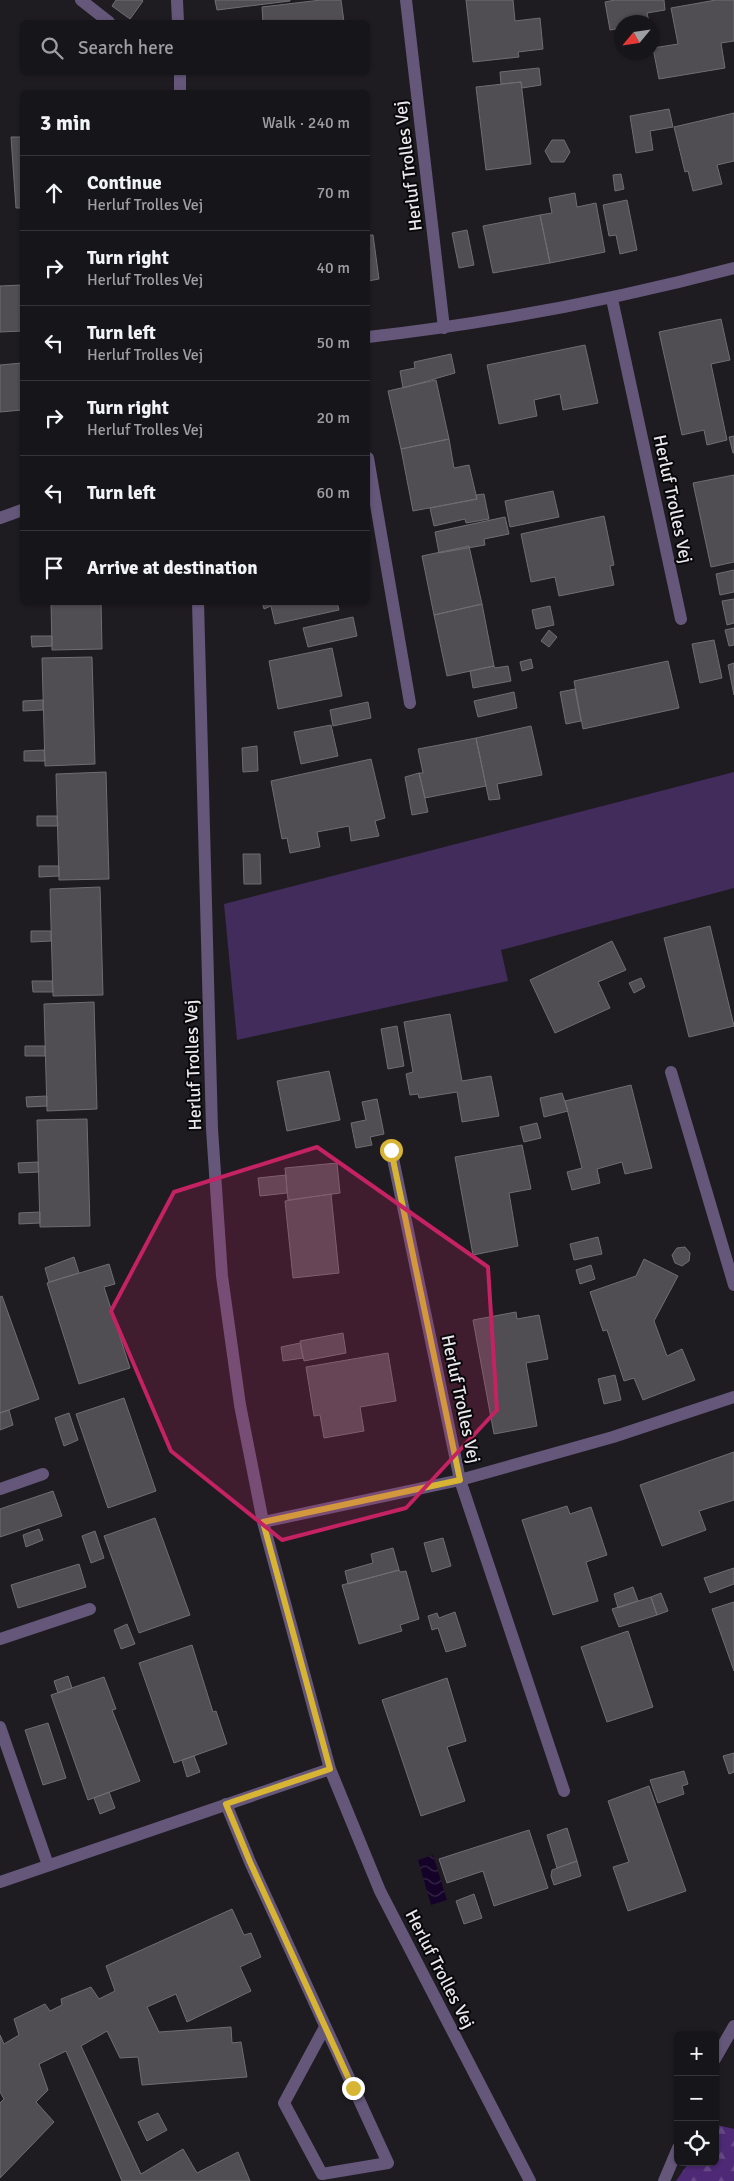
<!DOCTYPE html>
<meta charset="utf-8">
<style>
:root{--surface:#161519;--page:#1f1e22;--text:#f1f3f6;--muted:#9e9fa2;--line:#353438}
body{margin:0;font-family:Signika,sans-serif;background:var(--page);color:var(--text)}
.controls{position:absolute;right:15px;bottom:15px;display:grid;overflow:hidden;border-radius:8px;box-shadow:0 1px 4px #0004}
.controls button{width:45px;height:45px;display:grid;place-items:center;padding:0;border:0;border-bottom:1px solid var(--line);background:var(--surface);color:var(--text);font:25px sans-serif}
.compass{position:absolute;left:614px;top:15px;width:45px;height:45px;border-radius:50%;background:var(--surface);box-shadow:0 1px 4px #0004;rotate:241deg}
.stop{position:absolute;width:15px;height:15px;margin:-11px;border:4px solid #d7b434;border-radius:50%;background:#fff}
.stop.end{background:#d7b434;border-color:#fff;box-shadow:0 1px 5px #0008}
.list{margin:0;padding:0;list-style:none}
h2{display:flex;justify-content:space-between;align-items:center;height:65px;margin:0;padding:0 20px;font-size:21px}
h2 small{font-size:16px;font-weight:400;color:var(--muted)}
.list li{display:grid;grid-template-columns:32px 1fr auto;gap:15px;align-items:center;box-sizing:border-box;height:75px;padding:0 20px;border-top:1px solid var(--line)}
.list b{display:block;font-size:19px;white-space:nowrap}
.list p{margin:0;font-size:16px;white-space:nowrap;color:var(--muted)}
.list em{font-size:16px;font-style:normal;color:var(--muted)}
.icon{flex:none;width:28px;height:28px;fill:none;stroke:currentColor;stroke-width:2;stroke-linecap:round;stroke-linejoin:round}
.map{position:relative;flex:none;width:734px;height:2181px;overflow:hidden}
.search{position:absolute;background:var(--surface);box-shadow:0 1px 4px #0004;left:20px;top:20px;width:350px;height:55px;display:flex;align-items:center;gap:12px;box-sizing:border-box;padding:0 18px;border-radius:8px;color:var(--muted);font-size:19px}
.panel{position:absolute;background:var(--surface);box-shadow:0 1px 4px #0004;left:20px;top:90px;width:350px;height:515px;border-radius:8px}
.map>svg:first-child{display:block}
</style>
<div class="map">
<svg width="734" height="2181" viewBox="0 0 734 2181">
<defs>
<pattern id="forest-firs" width="22" height="20" patternUnits="userSpaceOnUse" patternTransform="scale(1.25)"><rect width="22" height="20" fill="#4e2975"/><path d="M5 1l3.5 6h-7zM16 11l3.5 6h-7z" fill="#684889"/></pattern>
<pattern id="water-waves" width="16" height="10" patternUnits="userSpaceOnUse" patternTransform="scale(1.25)"><rect width="16" height="10" fill="#150228"/><path d="M0 5q4-4 8 0t8 0" fill="none" stroke="#372747"/></pattern>
</defs>
<rect width="100%" height="100%" fill="#1e1c21"/>
<!-- forest -->
<path fill="url(#forest-firs)" d="M717,2125L734,2129V2181H676L689,2162H715Z"/>
<!-- green -->
<path fill="#422c5b" d="M734,772V888L501,950L508,981L237,1040L224,904Z"/>
<!-- water -->
<path fill="url(#water-waves)" d="M433,1855L447,1900L431,1905L418,1860Z"/>
<!-- building -->
<path fill="#504d53" stroke="#6f6d73" d="M116,0H142L143,1L130,19L112,6Z
M215,0H290V1L217,10Z
M321,0H341L344,22H263L262,7Z
M466,0H513L515,21L540,18L543,49L518,52L519,57L473,62Z
M615,0H664L665,10L647,13L649,22H622V28L610,30L605,2Z
M716,0H734V41L721,43L725,68L659,79L653,48L678,44L671,8Z
M539,68L541,85L522,88L521,82L501,84L500,72Z
M521,82L531,164L486,170L476,87Z
M669,109L673,127L650,131L653,150L636,153L630,116Z
M734,113V161L717,165L722,184L693,191L688,171L685,172L674,127Z
M11,137H22V208H16Z
M552,140H564L570,152L564,162H551L545,151Z
M621,174L624,189L615,191L613,175Z
M575,193L577,207L596,203L605,252L550,263L540,215L552,213L549,198Z
M627,200L637,250L620,254L616,235L609,236L603,205Z
M540,215L550,263L493,273L483,226Z
M467,230L474,265L459,268L452,233Z
M368,235H373L379,279L368,281Z
M22,285V331L0,332V286Z
M721,319L730,360L711,364L727,440L707,445L704,430L682,435L659,332Z
M585,345L598,403L563,410L560,394L534,400L537,416L499,424L487,365Z
M451,354L455,373L403,388L400,371L415,368L414,362Z
M22,363V410L0,412V365Z
M436,380L449,439L401,449L388,391Z
M734,436V453H733L729,437Z
M449,439L454,468L469,465L477,499L413,511L401,449Z
M734,475V562L711,567L693,483Z
M553,491L559,517L510,527L505,501Z
M484,494L489,519L466,523L465,519L434,526L430,508L477,499L476,495Z
M604,516L614,565L610,566L614,585L559,596L555,577L531,582L521,534Z
M505,517L509,534L484,539L485,545L439,553L435,532Z
M469,546L482,604L434,615L422,556Z
M734,570V592L720,595L716,574Z
M734,599V623L727,625L722,601Z
M51,602H101L102,649L52,650Z
M262,602H337L339,610L275,624L271,606L264,609Z
M482,604L494,666L447,676L434,615Z
M550,606L554,625L536,629L532,610Z
M353,617L357,636L308,647L303,628Z
M734,628V645L729,646L725,630Z
M549,630L557,637L549,647L541,641Z
M31,636H52V646L32,647Z
M714,640L722,678L700,683L692,644Z
M332,648L342,696L278,709L269,661Z
M92,657L95,764L45,766L42,658Z
M531,659L533,668L522,671L520,662Z
M668,661L679,708L583,729L574,681Z
M734,663V695L728,665Z
M494,666L495,668L508,666L511,681L473,688L470,671Z
M575,689L581,721L566,724L560,692Z
M514,692L517,708L478,717L474,701Z
M43,700V710L23,711V701Z
M368,702L371,718L333,726L330,710Z
M331,725L338,756L301,764L294,732Z
M531,726L542,775L497,784L500,799L489,800L476,738Z
M476,738L486,786L425,798L419,773H423L418,749Z
M257,746L258,771L243,772L242,748Z
M44,750L45,761H24V751Z
M371,759L385,818L375,821L379,836L351,841L349,826L317,832L320,847L290,853L287,838L282,839L271,781Z
M106,772L109,879L59,880L56,774Z
M419,773L428,812L412,815L405,777Z
M37,816H57L58,826H37Z
M243,854H260L261,884H244Z
M39,866H59V876L39,877Z
M100,887L103,995L53,996L50,889Z
M710,926L734,1026L689,1037L664,938Z
M31,931H51V941L31,942Z
M612,941L626,970L598,982L610,1008L555,1033L530,980Z
M641,978L645,987L634,993L629,983Z
M32,981H52L53,992H33Z
M94,1002L97,1109L47,1111L44,1004Z
M450,1014L462,1081L491,1076L499,1116L462,1122L457,1092L419,1098L418,1094L410,1095L406,1074L413,1072L404,1022Z
M397,1026L404,1066L388,1069L381,1029Z
M25,1046H45V1056H25Z
M329,1071L340,1120L287,1131L277,1081Z
M631,1085L652,1168L625,1174L622,1162L597,1169L600,1183L572,1190L567,1172L582,1168L565,1101Z
M562,1093L568,1111L544,1117L540,1098Z
M47,1096V1106L27,1107L26,1097Z
M377,1099L384,1134L370,1137L372,1145L356,1148L351,1123L366,1120L362,1102Z
M87,1119L90,1226L40,1227L37,1120Z
M537,1123L541,1138L524,1142L520,1127Z
M522,1145L531,1189L509,1193L518,1246L473,1255L455,1157Z
M38,1162L39,1172L19,1173L18,1163Z
M337,1163L340,1193L288,1200L285,1168Z
M286,1175L287,1193L260,1196L258,1178Z
M331,1194L339,1273L293,1278L285,1201Z
M40,1212V1223L19,1224V1213Z
M598,1237L602,1254L574,1260L570,1244Z
M685,1247L690,1253L689,1261L682,1266L675,1263L672,1255L677,1248Z
M74,1257L79,1273L49,1282L45,1268Z
M644,1259L678,1276L654,1321L667,1356L682,1349L695,1380L643,1400L634,1378L624,1381L607,1330L603,1331L590,1292L636,1276Z
M109,1264L115,1284L104,1287L130,1368L79,1384L47,1283Z
M591,1265L595,1279L580,1284L576,1270Z
M2,1296L39,1399L0,1413V1297Z
M516,1312L517,1319L539,1315L548,1359L526,1363L537,1426L494,1434L473,1320Z
M343,1333L346,1353L304,1361L300,1341Z
M300,1343L303,1358L283,1361L281,1347Z
M388,1353L396,1401L360,1407L364,1431L324,1438L320,1415L314,1416L306,1367Z
M615,1375L621,1400L604,1404L598,1379Z
M124,1398L156,1491L108,1508L76,1414Z
M9,1410L13,1425L0,1430V1413Z
M69,1413L78,1440L64,1446L55,1418Z
M734,1452V1500L699,1511L706,1530L662,1546L640,1485Z
M53,1491L62,1516L0,1537V1509Z
M567,1506L570,1514L591,1507L607,1555L586,1562L598,1601L553,1615L522,1520Z
M155,1518L190,1615L139,1633L104,1536Z
M39,1529L43,1540L26,1547L23,1535Z
M95,1531L104,1558L91,1563L82,1536Z
M443,1538L451,1566L432,1572L424,1543Z
M393,1548L399,1570L348,1584L345,1571L373,1563L371,1554Z
M79,1564L86,1587L18,1608L11,1585Z
M734,1568V1584L710,1593L704,1578Z
M399,1570L400,1572L406,1571L419,1619L400,1625L402,1631L359,1644L342,1585Z
M633,1587L638,1601L618,1608L614,1594Z
M661,1593L668,1611L657,1615L651,1597Z
M651,1597L657,1615L619,1627L612,1609Z
M734,1602V1671L712,1609Z
M455,1612L466,1646L446,1652L438,1628L432,1630L428,1616L437,1613L439,1618Z
M127,1624L135,1644L121,1649L114,1630Z
M628,1631L653,1707L607,1722L581,1647Z
M192,1645L213,1712L216,1711L227,1744L174,1763L139,1663Z
M68,1676L72,1688L58,1693L54,1681Z
M104,1677L116,1709L112,1710L140,1781L88,1800L51,1695Z
M447,1678L466,1741L447,1747L465,1801L421,1816L382,1700Z
M48,1723L66,1778L43,1785L25,1730Z
M734,1753V1772L729,1774L723,1756Z
M194,1756L200,1772L187,1777L182,1760Z
M684,1771L688,1784L682,1786L684,1794L658,1803L650,1780Z
M649,1786L686,1891L628,1911L613,1867L629,1862L608,1801Z
M109,1792L115,1808L100,1814L94,1798Z
M567,1828L577,1861L557,1868L547,1835Z
M529,1830L548,1888L494,1906L483,1871L447,1883L439,1859Z
M577,1861L581,1876L554,1885L551,1876L552,1870Z
M474,1894L482,1918L464,1924L456,1901Z
M232,1909L244,1935L251,1933L261,1957L240,1967L251,1991L187,2022L176,1994L147,2007L159,2032L231,2027L232,2043L241,2042L247,2077L142,2085L138,2057L120,2058L107,2031L81,2046L141,2174L183,2149L197,2173L238,2152L250,2181H122L66,2051L39,2064L48,2090L36,2102L54,2122L0,2178V2103L4,2099L0,2092V2035L4,2044L19,2035L14,2019L45,2004L50,2011L62,2005L61,1999L91,1987L99,1999L115,1991L106,1966Z
M158,2113L167,2130L147,2141L138,2122Z"/>
<g fill="none" stroke-linecap="round" stroke-linejoin="round">
<!-- service -->
<path stroke="#65577a" stroke-width="12" d="M81,0L109,22
M226,1804L250,1862L388,2163L322,2174L284,2103L325,2027"/>
<!-- minor -->
<path stroke="#65577a" stroke-width="12" d="M177,0L178,22
M406,0L444,328
M180,72V92
M612,299L681,619
M368,337C491,323 613,300 734,268
M368,458L410,703
M0,518L22,510
M198,602L212,1129L222,1276L240,1405L263,1522L330,1769L380,1891L530,2181
M671,1072L734,1285
M391,1149L460,1480L564,1791
M0,1489L43,1474
M263,1522L460,1480L613,1437L734,1397
M0,1639L90,1609
M0,1727L48,1865
M0,1882L330,1769
M715,2059L734,2026
M664,2181L678,2148"/>
</g>
<g fill="none" stroke-linecap="round" stroke-linejoin="round">
<!-- route -->
<path stroke="#d7b434" stroke-width="6" d="M353,2088L250,1862L226,1804L330,1769L263,1522L460,1480L391,1150"/>
</g>
<!-- marked area -->
<path fill="#c42262" fill-opacity="0.2" stroke="#c42262" stroke-width="4" stroke-linejoin="round" d="M317,1147L488,1267L497,1410L406,1508L282,1540L171,1451L111,1311L174,1192Z"/>
<g text-anchor="middle" dominant-baseline="central" stroke-width="4" stroke-linejoin="round" paint-order="stroke">
<!-- street labels -->
<g font-size="18" fill="#e9e7eb" stroke="#080709">
<text transform="translate(408 166) rotate(-97)">Herluf Trolles Vej</text>
<text transform="translate(673 499) rotate(78)">Herluf Trolles Vej</text>
<text transform="translate(193 1065) rotate(-92)">Herluf Trolles Vej</text>
<text transform="translate(461 1399) rotate(78)">Herluf Trolles Vej</text>
<text transform="translate(440 1969) rotate(63)">Herluf Trolles Vej</text>
</g>
</g>
</svg>
<div class="controls">
<button>+</button>
<button>−</button>
<button><svg class="icon" aria-label="locate" viewBox="0 0 24 24"><circle cx="12" cy="12" r="6"/><path d="M12 2v4M12 18v4M2 12h4M18 12h4"/></svg></button>
</div>
<svg class="compass" viewBox="-18 -18 36 36"><path d="M0-13l5 13h-10z" fill="#e53935"/><path d="M0 13l5-13h-10z" fill="#9e9fa2"/></svg>
<div class="stop" style="left:391px;top:1150px"></div>
<div class="stop end" style="left:353px;top:2088px"></div>
<div class="search"><svg class="icon" aria-label="search" viewBox="0 0 24 24"><circle cx="10" cy="10" r="6"/><path d="M15 15l6 6"/></svg>Search here</div>
<section class="panel">
<h2>3 min<small>Walk · 240 m</small></h2>
<ul class="list">
<li><svg class="icon" aria-label="ahead" viewBox="0 0 24 24"><path d="M12 20V5M6 11l6-6 6 6"/></svg><div><b>Continue</b><p>Herluf Trolles Vej</p></div><em>70 m</em></li>
<li><svg class="icon" aria-label="right" viewBox="0 0 24 24"><path d="M7 20v-9h11M14 6l5 5-5 5"/></svg><div><b>Turn right</b><p>Herluf Trolles Vej</p></div><em>40 m</em></li>
<li><svg class="icon" aria-label="left" viewBox="0 0 24 24"><path d="M17 20v-9H6M10 6l-5 5 5 5"/></svg><div><b>Turn left</b><p>Herluf Trolles Vej</p></div><em>50 m</em></li>
<li><svg class="icon" aria-label="right" viewBox="0 0 24 24"><path d="M7 20v-9h11M14 6l5 5-5 5"/></svg><div><b>Turn right</b><p>Herluf Trolles Vej</p></div><em>20 m</em></li>
<li><svg class="icon" aria-label="left" viewBox="0 0 24 24"><path d="M17 20v-9H6M10 6l-5 5 5 5"/></svg><div><b>Turn left</b></div><em>60 m</em></li>
<li><svg class="icon" aria-label="arrive" viewBox="0 0 24 24"><path d="M6 21V4h12l-3 4 3 4H6"/></svg><div><b>Arrive at destination</b></div></li>
</ul>
</section>
</div>
